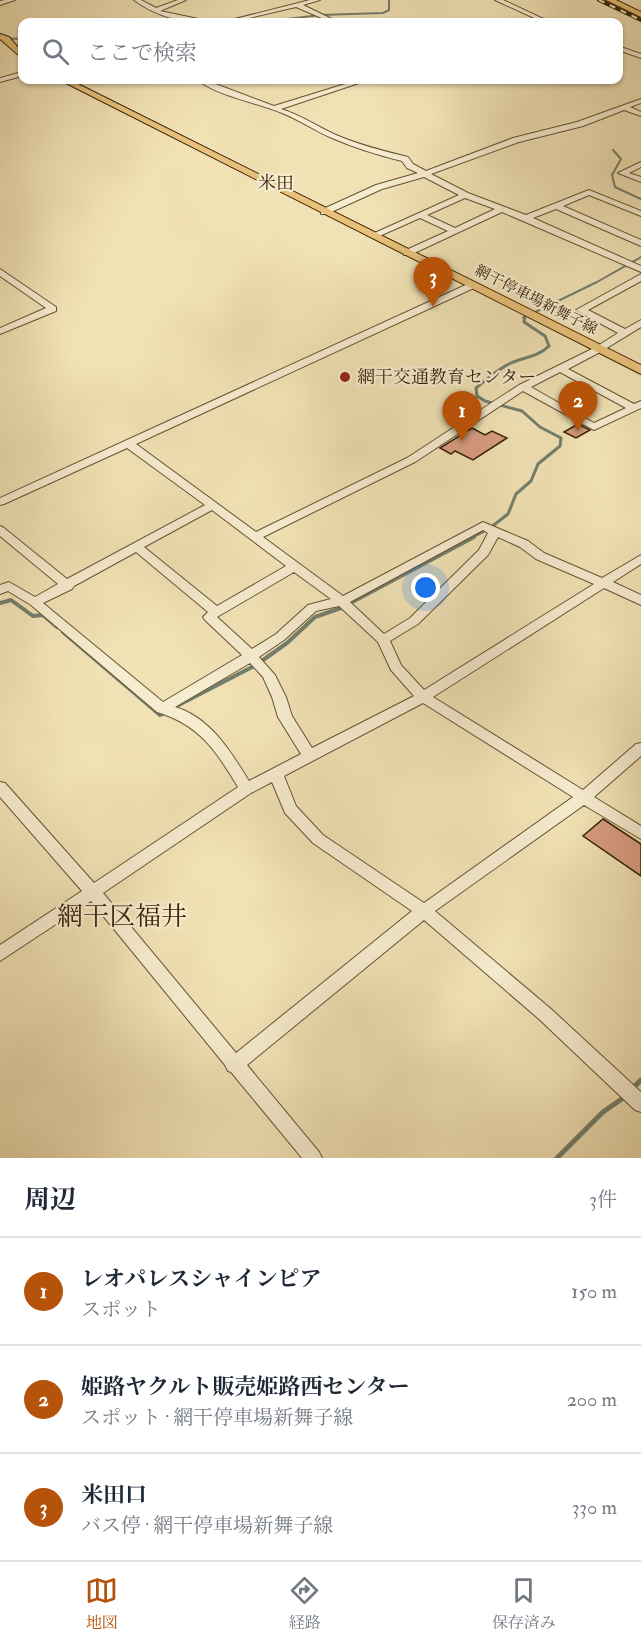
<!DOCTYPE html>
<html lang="ja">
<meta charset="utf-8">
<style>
:root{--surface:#fff;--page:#f2f2f3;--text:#1f2937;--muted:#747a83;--line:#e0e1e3;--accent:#b45309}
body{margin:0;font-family:"IM FELL Double Pica","Noto Serif JP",serif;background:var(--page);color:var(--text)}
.you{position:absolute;left:426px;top:588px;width:21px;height:21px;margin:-15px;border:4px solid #fff;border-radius:50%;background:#1a73e8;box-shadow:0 0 0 9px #1a73e833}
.badge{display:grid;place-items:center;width:39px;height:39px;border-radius:50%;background:var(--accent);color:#fff;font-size:20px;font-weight:700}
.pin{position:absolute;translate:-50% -50px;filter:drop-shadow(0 2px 3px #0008)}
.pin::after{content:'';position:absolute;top:32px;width:21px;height:18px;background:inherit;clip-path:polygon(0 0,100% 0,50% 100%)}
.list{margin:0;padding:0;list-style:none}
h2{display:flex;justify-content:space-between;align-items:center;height:78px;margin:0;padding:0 24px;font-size:26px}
h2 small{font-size:20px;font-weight:400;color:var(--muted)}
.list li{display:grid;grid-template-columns:39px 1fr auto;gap:18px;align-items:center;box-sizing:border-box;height:108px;padding:0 24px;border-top:2px solid var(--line)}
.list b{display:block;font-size:22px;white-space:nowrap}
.list p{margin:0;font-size:20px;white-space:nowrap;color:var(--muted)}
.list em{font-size:20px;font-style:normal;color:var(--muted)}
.icon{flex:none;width:33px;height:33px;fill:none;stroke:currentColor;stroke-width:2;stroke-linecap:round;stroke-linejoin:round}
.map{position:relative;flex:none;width:641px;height:1158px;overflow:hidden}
.search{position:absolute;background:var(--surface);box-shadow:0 2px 4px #0004;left:18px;right:18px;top:18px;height:66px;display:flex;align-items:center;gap:15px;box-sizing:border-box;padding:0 21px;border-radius:12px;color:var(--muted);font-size:22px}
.sheet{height:402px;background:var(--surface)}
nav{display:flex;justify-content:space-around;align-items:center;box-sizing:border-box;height:84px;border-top:2px solid var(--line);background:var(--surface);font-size:16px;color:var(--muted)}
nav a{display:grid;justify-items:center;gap:3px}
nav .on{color:var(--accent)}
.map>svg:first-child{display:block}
</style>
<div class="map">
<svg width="641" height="1158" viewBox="0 0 641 1158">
<rect width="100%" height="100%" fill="#f1e2b5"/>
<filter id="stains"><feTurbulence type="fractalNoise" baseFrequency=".00333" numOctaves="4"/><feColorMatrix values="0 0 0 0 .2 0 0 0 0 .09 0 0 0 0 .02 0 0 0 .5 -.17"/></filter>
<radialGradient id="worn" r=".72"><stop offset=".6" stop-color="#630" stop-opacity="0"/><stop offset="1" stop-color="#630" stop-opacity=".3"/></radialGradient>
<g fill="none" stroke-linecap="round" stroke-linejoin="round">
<!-- stream-far3 -->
<path stroke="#737f6d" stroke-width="2" d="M263,22L320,15L383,13L389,10V0
M0,38L22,39
M613,150L621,159L612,175L615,187L641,199
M523,318L597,282L641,257"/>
<!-- stream-far2 -->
<path stroke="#737f6d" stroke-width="3" d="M471,538L490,528L508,514L516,494L531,481L538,464L560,446L561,438L540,427L522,411L485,401L477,396L476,388C487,379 498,369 511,363C524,357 538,357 549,346L545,336L524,322L525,316"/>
<!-- stream-far1 -->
<path stroke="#737f6d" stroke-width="4" d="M0,603L11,600L33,616L43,615L57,627
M63,632L160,715L165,713
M171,709L256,665L287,643L315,617L341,608L474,537"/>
<!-- stream -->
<path stroke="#737f6d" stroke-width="5" d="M631,1090L641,1080
M557,1158L603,1112L626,1096"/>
</g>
<!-- building -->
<path fill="#d89d82" stroke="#382206" stroke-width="1.5" d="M578,424L590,430L576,438L564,432Z
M472,428L485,435L492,431L507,438L473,460L455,451L451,454L440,448Z
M603,819L641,844V876L583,836Z"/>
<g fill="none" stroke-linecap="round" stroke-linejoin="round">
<defs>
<path id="minor" d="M5,0H15L0,5V1Z
M134,0H141L156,8L178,0H186L160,11L213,22C186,25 155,16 134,0Z
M310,0H320L303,5L338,22H331L296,7L232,22H223Z
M495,0H503L550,22H543Z
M618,46L641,54V58L618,50Z
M22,72V76L0,82V78Z
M197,80H205L274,106L358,80H366L365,81L281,109C301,115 318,127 336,135C359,145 383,151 408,157L413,164L426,171L513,138L577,122L641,99V103L630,107L641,112V116L624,110L583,126L519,142L431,174L468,193L526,215L589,190L641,211V216L589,195L563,206L641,240V246L556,209L533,218L641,266V272L502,212L410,255H404V251L448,231L420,218L375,238L368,236L459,195L424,177L382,189L327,214H321V210L376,185L418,173L407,168L402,161C378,155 355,148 332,138C315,131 300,120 282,113C255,102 221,97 197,80ZM465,198L495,209L455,228L427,215Z
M641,162V167L629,173L641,177V182L618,173Z
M0,269L56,307V311L0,334V328L46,308L0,276Z
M641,274V281L588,310L625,329L641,320V327L602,351L568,369L634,404L641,401V408L594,430L523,391L415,462L263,537L343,596L483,522L528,541L544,553L602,578L641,555V564L613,582L641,595V605L604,588L433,697L583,790L636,744L641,743V756L594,797L641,826V839L584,805L435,911L551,1009L641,1092V1112L635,1110L539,1019L424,920L247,1065L319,1152L322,1158H302L231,1072L228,1071L225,1065L91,901L0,961V945L82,891L0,797V782L5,783L94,883L238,787C216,751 200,725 157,712L31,605L8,591L0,594V585L9,582L35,597L58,584L0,536V526L4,528L67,579L205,505L127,448L4,504L0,505V498L470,283H476V287L136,444L256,532L407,458L519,385L596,347L618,333L576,310ZM560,372L626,408L594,423L531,387ZM212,510L286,566L217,606L144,547ZM483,530L488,533L479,550L410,618L384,634L350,602ZM498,537L520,547L536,559L594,584L424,690L401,665L390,641L418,624L488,555ZM136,552L208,612L203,617L205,620L242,655L163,702L43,603L72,589L74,586ZM294,572L331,599L308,605L276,634L252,649L217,617ZM339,606L378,642L391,670L414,696L312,748L292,716L286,697L275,675L259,657L284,640L316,611ZM250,663L263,677L272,697L278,717L301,754L249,781C231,752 210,717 175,707ZM423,703L573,797L424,903L323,835L296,806L284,776ZM272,782L285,813L313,843L412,911L236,1053L103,893L251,793Z"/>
<path id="major" d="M606,0H616L641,12V17Z
M0,34L9,37L22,52V58L0,39Z
M60,80H70L641,365V374Z"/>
</defs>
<!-- minor casing -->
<use href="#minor" stroke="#665232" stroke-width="2"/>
<!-- major casing -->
<use href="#major" stroke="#382206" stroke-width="2"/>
<!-- minor -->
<use href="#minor" fill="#f6eccf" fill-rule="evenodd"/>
<!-- major -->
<use href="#major" fill="#e8c17a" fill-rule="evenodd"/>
<defs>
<path id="rail" d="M599,0L641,20"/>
</defs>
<!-- rail casing -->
<use href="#rail" stroke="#382206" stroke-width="4"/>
<!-- rail -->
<use href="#rail" stroke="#f6eccf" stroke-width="2" stroke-dasharray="6" stroke-linecap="butt"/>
</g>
<!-- markers -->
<circle fill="#8f2418" stroke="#f6eccf" stroke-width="2" cx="345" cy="377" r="6"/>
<g text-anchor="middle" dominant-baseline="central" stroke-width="4.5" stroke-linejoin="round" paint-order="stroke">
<!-- far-street labels -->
<g font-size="15" fill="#382206" stroke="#f6eccf">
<text transform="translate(536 300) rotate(27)">網干停車場新舞子線</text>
</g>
<!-- far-quarter labels -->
<g font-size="18" fill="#382206" stroke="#f6eccf">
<text x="276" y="183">米田</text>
</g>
<!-- poi labels -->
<g font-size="18" fill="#382206" stroke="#f6eccf" text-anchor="start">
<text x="357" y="377">網干交通教育センター</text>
</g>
<!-- near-quarter labels -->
<g font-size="26" fill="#382206" stroke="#f6eccf">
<text x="122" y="917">網干区福井</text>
</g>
</g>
<rect width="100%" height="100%" filter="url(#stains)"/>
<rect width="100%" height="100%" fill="url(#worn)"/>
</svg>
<div class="you"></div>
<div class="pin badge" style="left:462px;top:441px">1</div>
<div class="pin badge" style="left:578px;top:431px">2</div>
<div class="pin badge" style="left:433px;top:307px">3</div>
<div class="search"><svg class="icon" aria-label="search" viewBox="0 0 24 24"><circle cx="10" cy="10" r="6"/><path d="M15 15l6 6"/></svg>ここで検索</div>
</div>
<section class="sheet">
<h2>周辺<small>3件</small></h2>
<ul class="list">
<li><span class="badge">1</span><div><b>レオパレスシャインピア</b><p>スポット</p></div><em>150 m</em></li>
<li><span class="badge">2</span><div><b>姫路ヤクルト販売姫路西センター</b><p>スポット · 網干停車場新舞子線</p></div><em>200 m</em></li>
<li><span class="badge">3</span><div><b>米田口</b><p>バス停 · 網干停車場新舞子線</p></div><em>330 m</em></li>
</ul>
</section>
<nav>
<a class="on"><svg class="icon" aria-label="map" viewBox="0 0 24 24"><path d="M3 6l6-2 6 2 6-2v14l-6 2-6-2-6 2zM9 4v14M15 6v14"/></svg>地図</a>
<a><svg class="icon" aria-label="directions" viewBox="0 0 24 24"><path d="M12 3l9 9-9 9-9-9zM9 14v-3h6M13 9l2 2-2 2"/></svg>経路</a>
<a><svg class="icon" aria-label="saved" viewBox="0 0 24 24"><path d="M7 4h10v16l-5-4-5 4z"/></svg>保存済み</a>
</nav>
